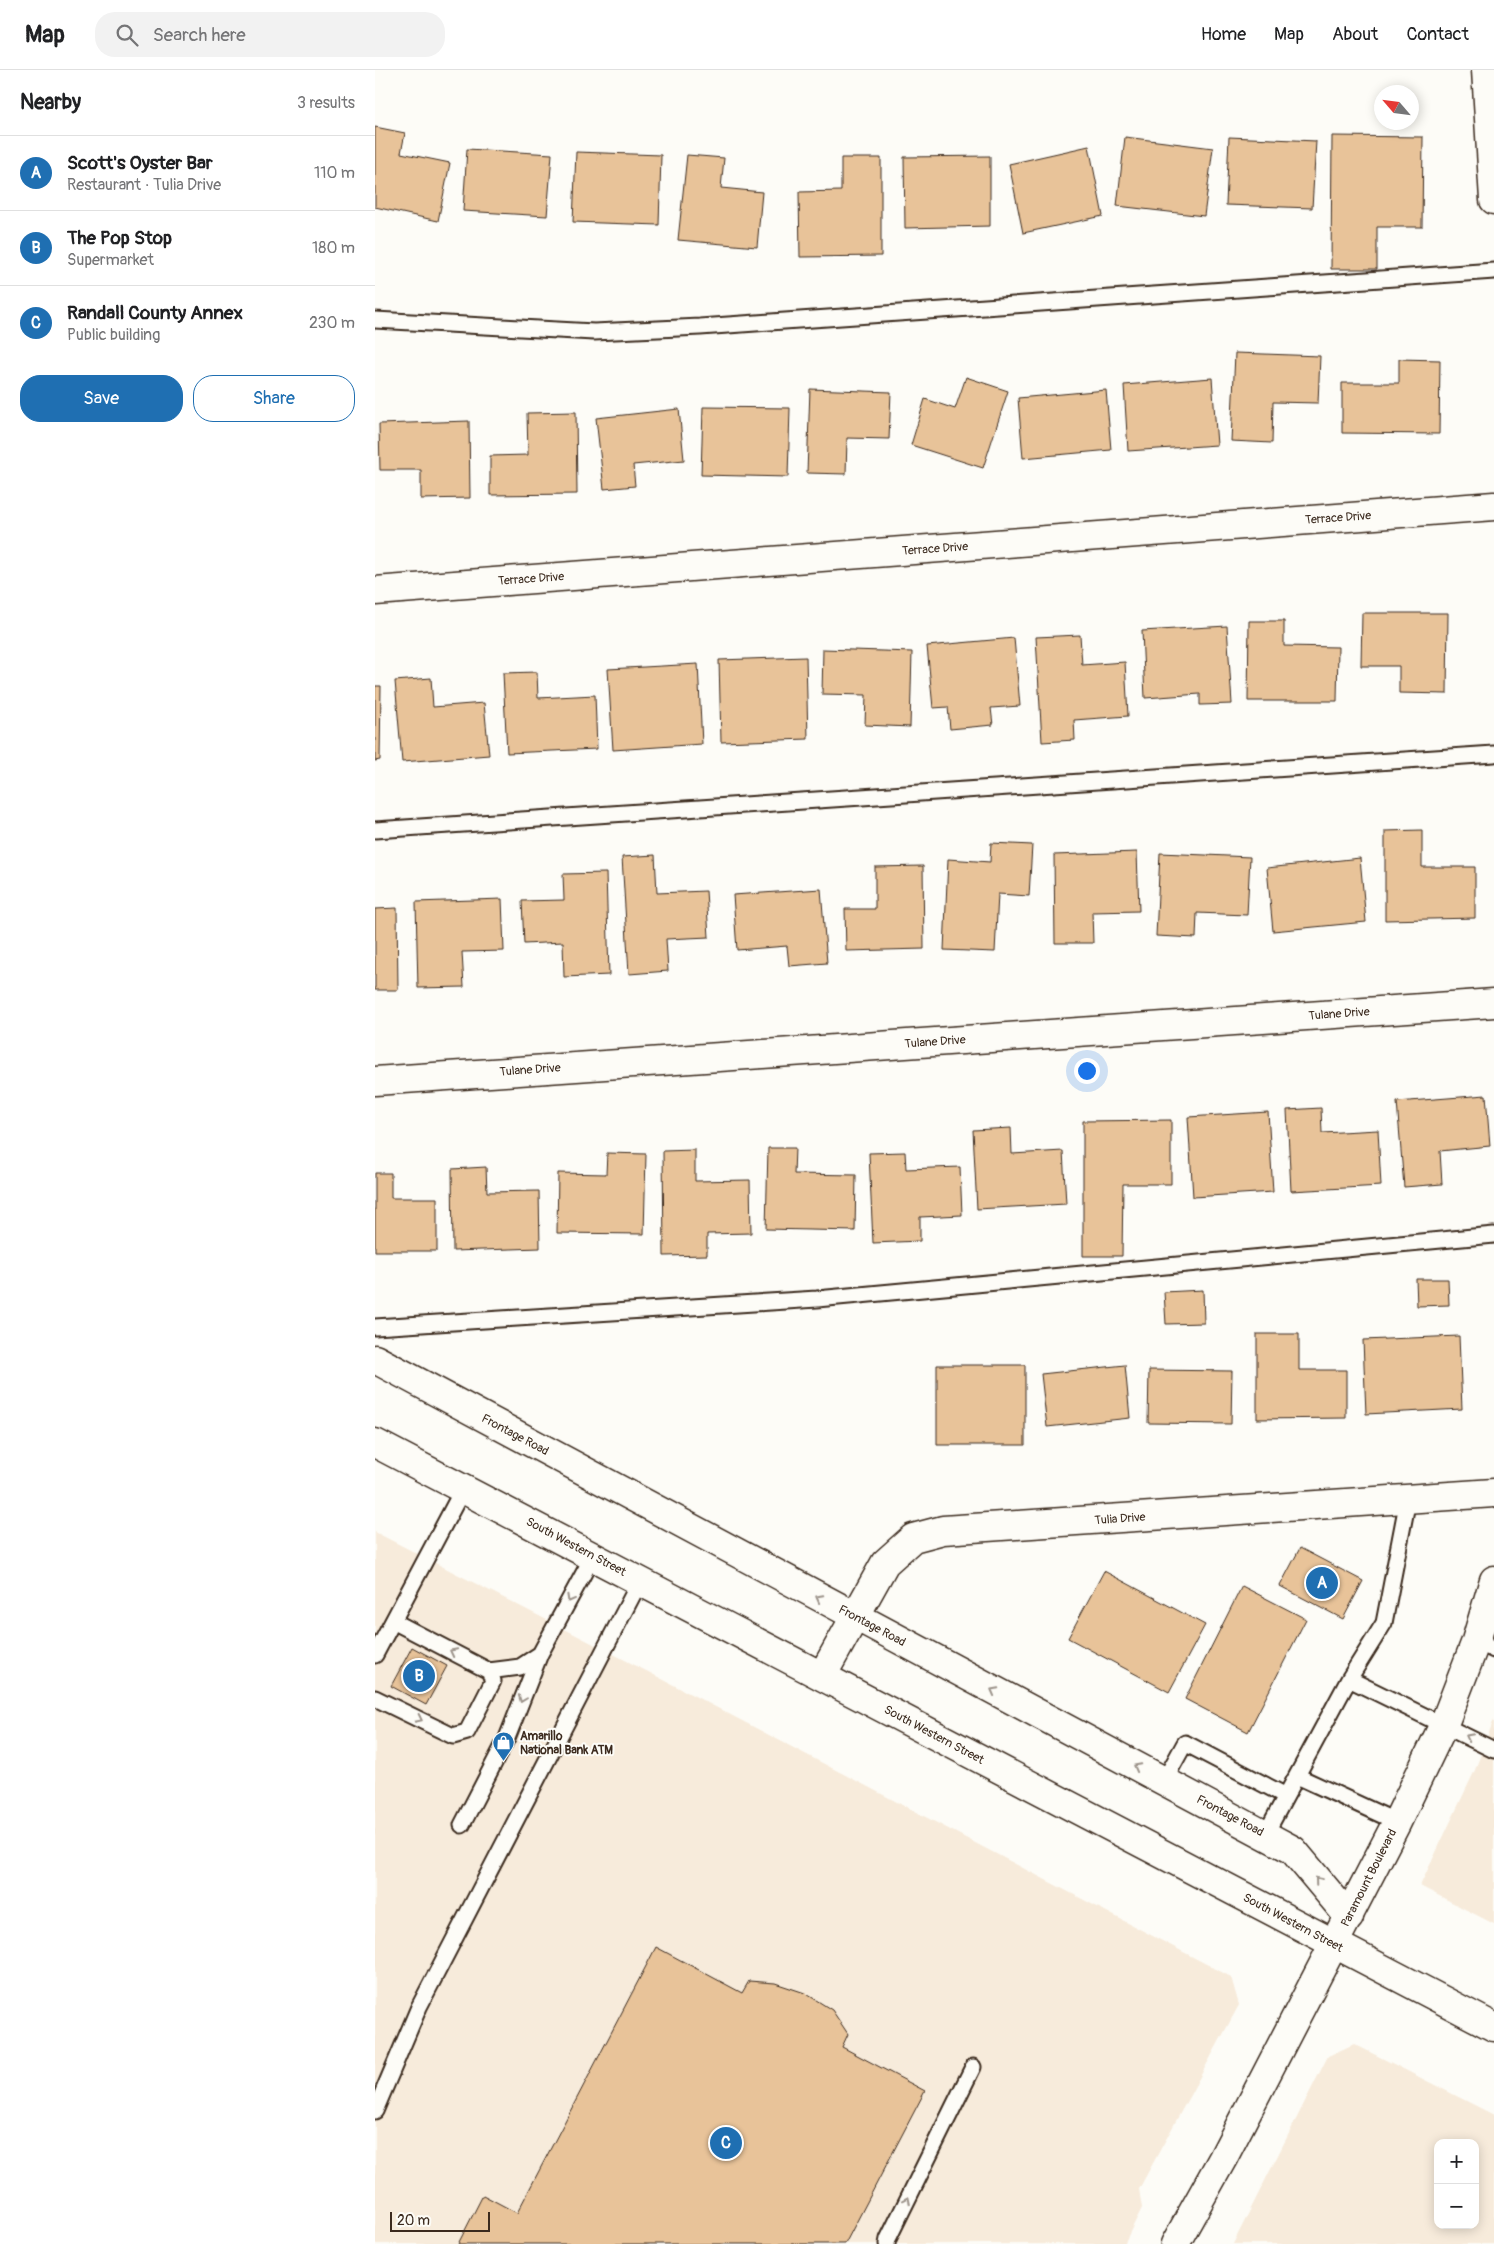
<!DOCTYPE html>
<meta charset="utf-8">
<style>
:root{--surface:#fff;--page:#f2f2f2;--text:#202124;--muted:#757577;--line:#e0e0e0;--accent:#1f6fb2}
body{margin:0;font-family:Pangolin,sans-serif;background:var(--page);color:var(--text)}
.controls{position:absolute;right:15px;bottom:15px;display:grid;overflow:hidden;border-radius:10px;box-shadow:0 2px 12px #0003}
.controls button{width:45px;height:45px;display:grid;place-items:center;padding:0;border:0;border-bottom:1px solid var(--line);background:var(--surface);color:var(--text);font:25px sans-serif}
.compass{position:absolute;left:999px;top:15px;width:45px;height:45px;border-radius:50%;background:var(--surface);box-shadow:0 2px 12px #0003;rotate:298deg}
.scale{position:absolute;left:15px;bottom:12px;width:100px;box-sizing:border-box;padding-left:5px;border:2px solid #3b2a1e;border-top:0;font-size:14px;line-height:18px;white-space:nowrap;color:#3b2a1e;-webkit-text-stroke:4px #fdfcf7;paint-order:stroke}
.you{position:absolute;left:711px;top:1000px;width:18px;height:18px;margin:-12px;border:4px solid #fff;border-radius:50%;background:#1a73e8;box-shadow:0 0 0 8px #1a73e833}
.badge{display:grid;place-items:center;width:32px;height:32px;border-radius:50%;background:var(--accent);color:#fff;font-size:16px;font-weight:700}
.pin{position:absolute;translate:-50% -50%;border:2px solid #fff;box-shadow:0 1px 5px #0006}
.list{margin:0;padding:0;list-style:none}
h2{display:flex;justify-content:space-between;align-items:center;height:65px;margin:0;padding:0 20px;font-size:21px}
h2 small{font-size:16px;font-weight:400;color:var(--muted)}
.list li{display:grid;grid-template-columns:32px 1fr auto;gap:15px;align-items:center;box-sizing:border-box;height:75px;padding:0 20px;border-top:1px solid var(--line)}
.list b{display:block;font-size:19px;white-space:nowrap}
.list p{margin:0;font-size:16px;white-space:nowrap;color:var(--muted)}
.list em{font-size:16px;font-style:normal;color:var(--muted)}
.actions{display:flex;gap:10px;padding:15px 20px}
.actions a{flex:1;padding:11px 0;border:1px solid var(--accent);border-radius:20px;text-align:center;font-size:18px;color:var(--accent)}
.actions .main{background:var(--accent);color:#fff}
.icon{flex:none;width:28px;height:28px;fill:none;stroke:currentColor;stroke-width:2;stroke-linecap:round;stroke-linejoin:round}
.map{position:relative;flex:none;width:1119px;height:2174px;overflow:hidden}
header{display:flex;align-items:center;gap:30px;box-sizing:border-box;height:70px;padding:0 25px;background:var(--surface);border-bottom:1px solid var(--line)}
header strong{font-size:24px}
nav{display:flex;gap:28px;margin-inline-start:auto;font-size:18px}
.search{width:350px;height:45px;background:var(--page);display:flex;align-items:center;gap:12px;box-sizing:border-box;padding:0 18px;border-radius:20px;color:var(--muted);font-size:19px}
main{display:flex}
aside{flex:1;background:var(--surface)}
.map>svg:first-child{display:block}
</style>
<header>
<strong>Map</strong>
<div class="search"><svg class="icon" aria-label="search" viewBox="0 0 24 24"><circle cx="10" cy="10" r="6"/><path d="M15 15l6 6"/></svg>Search here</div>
<nav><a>Home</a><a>Map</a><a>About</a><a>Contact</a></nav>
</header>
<main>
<aside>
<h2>Nearby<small>3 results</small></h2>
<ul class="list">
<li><span class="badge">A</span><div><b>Scott's Oyster Bar</b><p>Restaurant · Tulia Drive</p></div><em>110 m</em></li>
<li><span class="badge">B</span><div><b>The Pop Stop</b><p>Supermarket</p></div><em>180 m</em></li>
<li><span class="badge">C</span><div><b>Randall County Annex</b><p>Public building</p></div><em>230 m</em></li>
</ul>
<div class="actions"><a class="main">Save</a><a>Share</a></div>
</aside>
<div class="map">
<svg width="1119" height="2174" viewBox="0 0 1119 2174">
<rect width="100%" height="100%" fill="#fdfcf7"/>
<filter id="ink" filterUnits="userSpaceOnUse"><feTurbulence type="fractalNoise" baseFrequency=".02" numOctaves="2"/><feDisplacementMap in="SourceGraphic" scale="10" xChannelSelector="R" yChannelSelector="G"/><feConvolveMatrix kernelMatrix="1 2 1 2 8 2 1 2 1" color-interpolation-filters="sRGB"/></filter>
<g filter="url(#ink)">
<!-- built -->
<path fill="#f7ebdb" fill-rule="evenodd" d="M0,1462L287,1609L856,1907L864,1935L764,2119L767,2138L749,2174H0Z
M1119,1649V1854L1045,1816L1100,1700Z
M979,1974L1119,2045V2174H858L953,1986ZM1063,2073H1100V2155H1063Z"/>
<!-- building -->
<path fill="#e8c399" stroke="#3b2a1e" d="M0,57L30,63L26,83L75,93L63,151L0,137Z
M957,66L1048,67L1047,157H1002V199H956Z
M750,67L838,78L829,146L742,136Z
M854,67L941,71L937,138L851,135Z
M714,76L728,146L648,163L634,94Z
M92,79L177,84L172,146L88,141Z
M201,82L286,85L284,155L198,152Z
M312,85L349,88L346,118L387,122L382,177L303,170Z
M615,86V156L530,158L529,87Z
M466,88H506V186L425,187L424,122L466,121Z
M860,283L945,286L943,333L898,332L897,373L856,371Z
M1024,289L1065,290L1064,364L967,363V313H1024Z
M591,307L633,321L608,398L536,375L550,329L580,339Z
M837,308L842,375L753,381L749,315Z
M435,319L516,322L514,369L472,368L471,404L432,403Z
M731,320L736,380L648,388L643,328Z
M328,337L415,338L413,407L326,405Z
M304,339L309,390L258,395L260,416L229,419L221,348Z
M201,342L202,424L115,425V386L153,385L152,343Z
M94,351L95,428L46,429V400H5L4,354Z
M987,543H1073L1072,624L1024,623V596H986Z
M874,551H909V576L963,577L962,631H873Z
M852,556L857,634L825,635V624L770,628L767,561Z
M705,565L707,595L750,592L753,646L699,650L700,670L667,672L661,567Z
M639,568L645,636L616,638L618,655L575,659L573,637L558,638L552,576Z
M448,579L537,582L535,657L490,655L491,625L447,624Z
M431,587L433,669L346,672L344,590Z
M323,594L327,674L238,680L233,599Z
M162,602L163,628L220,625L222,679L132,683L128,603Z
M56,608L58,637L109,633L114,685L27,692L20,611Z
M0,616H6L5,690L0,691Z
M1047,760V797H1100V848L1010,850V761Z
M616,773L657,775L654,826L623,824L620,882L569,880L573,789L615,792Z
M762,782L764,841L717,842L718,873H680L679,785Z
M785,783L875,787L872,845L822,843L821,868L781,866Z
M280,785L282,823L331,821L334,867L291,869L293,901L254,904L247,787Z
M985,788L991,852L898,861L892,798Z
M548,796L549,879L471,881L470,839H500V797Z
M231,803L234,905L189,907L188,872L149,874L147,831L189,830L188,804Z
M446,819L452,893L414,896L412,876L362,880L358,825Z
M127,829L129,881L87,882L89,917L43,918L41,832Z
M22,838L23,920H0V839Z
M1111,1025L1115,1076L1065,1081L1067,1114L1029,1117L1022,1032Z
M946,1038L947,1063L1003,1060L1006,1116L916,1121L912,1040Z
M893,1042L898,1122L818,1127L813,1047Z
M796,1050V1114H748L747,1186H708V1051Z
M636,1058L637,1084L688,1081L691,1134L602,1139L598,1060Z
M393,1078H420L419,1104L481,1105L480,1161L391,1159Z
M320,1080V1111L375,1110L376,1163L332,1164V1185L289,1186L288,1081Z
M530,1082L531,1099L585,1097L587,1145L545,1147V1171L498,1173L494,1083Z
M232,1083L271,1084L269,1164L182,1163L183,1103L231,1104Z
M111,1097L112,1122L164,1121L165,1178L78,1181L77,1099Z
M0,1103H16V1128H62V1181H0Z
M1041,1209H1073L1074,1235L1042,1236Z
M828,1220L829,1253L791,1254L789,1222Z
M882,1264H924V1300H971V1348L882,1349Z
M1084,1266L1087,1339L991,1344L988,1270Z
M562,1295H650V1375H562Z
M750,1295L755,1348L672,1357L666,1304Z
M774,1300L857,1301L856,1354L773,1353Z
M925,1478L988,1511L968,1549L905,1516Z
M729,1501L830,1555L794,1622L693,1568Z
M867,1516L931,1549L873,1662L810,1629Z
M37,1577L72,1596L51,1635L16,1616Z
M281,1877L367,1923L374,1911L400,1913L430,1923L457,1940L473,1964L467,1977L550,2021L470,2174H83L108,2125L142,2143Z"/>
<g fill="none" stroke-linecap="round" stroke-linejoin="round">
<defs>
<path id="service" d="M0,250L219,262L325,257L1119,201
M0,760L1119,684
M0,1257L442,1229L1119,1165
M1101,1571L1119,1580
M0,1585L88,1419
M114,1601L145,1597L165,1584
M974,1609L1009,1553L1033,1429
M0,1628L78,1666L92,1662L118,1611L114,1601L18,1551
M922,1706L1022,1752
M789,1711L810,1673L911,1726
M87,1755L132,1668L165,1584L218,1486
M890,1765L974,1609L1119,1680
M0,2041L44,1937L265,1511
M512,2174L513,2169L598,1997"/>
<path id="minor" d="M0,521L1119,436
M0,1011L1119,933
M0,1289L918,1780L974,1847
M447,1606L510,1493L538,1468L568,1460L1119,1423"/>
<path id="secondary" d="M1111,0L1119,130
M0,1373L1119,1957
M800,2174L848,2088L1022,1752L1069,1654L1101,1571L1119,1510"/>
</defs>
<!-- service casing -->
<use href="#service" stroke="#3b2a1e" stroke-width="19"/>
<!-- minor casing -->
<use href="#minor" stroke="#3b2a1e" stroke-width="31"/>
<!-- secondary casing -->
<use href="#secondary" stroke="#3b2a1e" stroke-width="31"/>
<!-- service -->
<use href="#service" stroke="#fdfcf7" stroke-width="15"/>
<!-- minor -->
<use href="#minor" stroke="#fdfcf7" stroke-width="28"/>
<!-- secondary -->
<use href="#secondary" stroke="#fdfcf7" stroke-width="28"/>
</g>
<!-- one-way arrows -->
<defs><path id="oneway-chevron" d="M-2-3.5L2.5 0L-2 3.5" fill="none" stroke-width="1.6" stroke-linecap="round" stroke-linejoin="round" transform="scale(1.25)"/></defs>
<g stroke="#9c938a">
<use href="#oneway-chevron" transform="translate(444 1528) rotate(-152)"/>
<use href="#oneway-chevron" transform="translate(195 1529) rotate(119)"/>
<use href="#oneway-chevron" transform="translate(78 1582) rotate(-153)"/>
<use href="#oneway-chevron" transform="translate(619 1621) rotate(-152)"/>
<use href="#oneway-chevron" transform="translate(147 1629) rotate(111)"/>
<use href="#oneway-chevron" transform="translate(44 1649) rotate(26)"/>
<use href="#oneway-chevron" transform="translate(1094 1667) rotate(-153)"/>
<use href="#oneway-chevron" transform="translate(762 1697) rotate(-152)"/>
<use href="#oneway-chevron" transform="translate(943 1810) rotate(-130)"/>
<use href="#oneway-chevron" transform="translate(532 2130) rotate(-64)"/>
</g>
</g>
<!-- icons -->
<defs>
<symbol id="shop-pin" viewBox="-11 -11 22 30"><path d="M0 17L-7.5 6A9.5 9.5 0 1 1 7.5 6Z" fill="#1f6fb2" stroke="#fdfcf7"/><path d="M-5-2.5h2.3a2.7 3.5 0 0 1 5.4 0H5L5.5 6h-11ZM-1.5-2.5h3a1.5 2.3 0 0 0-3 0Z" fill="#fff"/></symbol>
</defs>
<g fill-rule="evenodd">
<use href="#shop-pin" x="116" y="1660" width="25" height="34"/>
</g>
<g text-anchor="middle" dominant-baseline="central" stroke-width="4" stroke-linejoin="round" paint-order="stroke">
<!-- street labels -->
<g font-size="12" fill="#3b2a1e" stroke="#fdfcf7">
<text transform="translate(963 448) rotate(-4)">Terrace Drive</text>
<text transform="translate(560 479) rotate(-4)">Terrace Drive</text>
<text transform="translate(156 509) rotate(-4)">Terrace Drive</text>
<text transform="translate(964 944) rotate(-4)">Tulane Drive</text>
<text transform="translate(560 972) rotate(-4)">Tulane Drive</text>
<text transform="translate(155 1000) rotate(-4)">Tulane Drive</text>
<text transform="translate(140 1365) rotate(28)">Frontage Road</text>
<text transform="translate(745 1449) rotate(-4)">Tulia Drive</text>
<text transform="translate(201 1477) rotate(28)">South Western Street</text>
<text transform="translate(497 1556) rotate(28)">Frontage Road</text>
<text transform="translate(559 1665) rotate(28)">South Western Street</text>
<text transform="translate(855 1746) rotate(28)">Frontage Road</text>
<text transform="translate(994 1808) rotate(-63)">Paramount Boulevard</text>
<text transform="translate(918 1853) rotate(28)">South Western Street</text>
</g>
<!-- poi labels -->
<g font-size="12" font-weight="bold" fill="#3b2a1e" stroke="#fdfcf7" text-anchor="start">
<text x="145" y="1666">Amarillo<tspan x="145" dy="14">National Bank ATM</tspan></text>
</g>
</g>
</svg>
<div class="controls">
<button>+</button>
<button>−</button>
</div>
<svg class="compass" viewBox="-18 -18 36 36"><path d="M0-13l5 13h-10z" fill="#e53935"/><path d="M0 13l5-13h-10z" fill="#757577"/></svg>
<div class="scale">20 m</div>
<div class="you"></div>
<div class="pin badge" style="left:947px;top:1513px">A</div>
<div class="pin badge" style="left:44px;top:1606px">B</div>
<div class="pin badge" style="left:351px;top:2073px">C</div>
</div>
</main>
